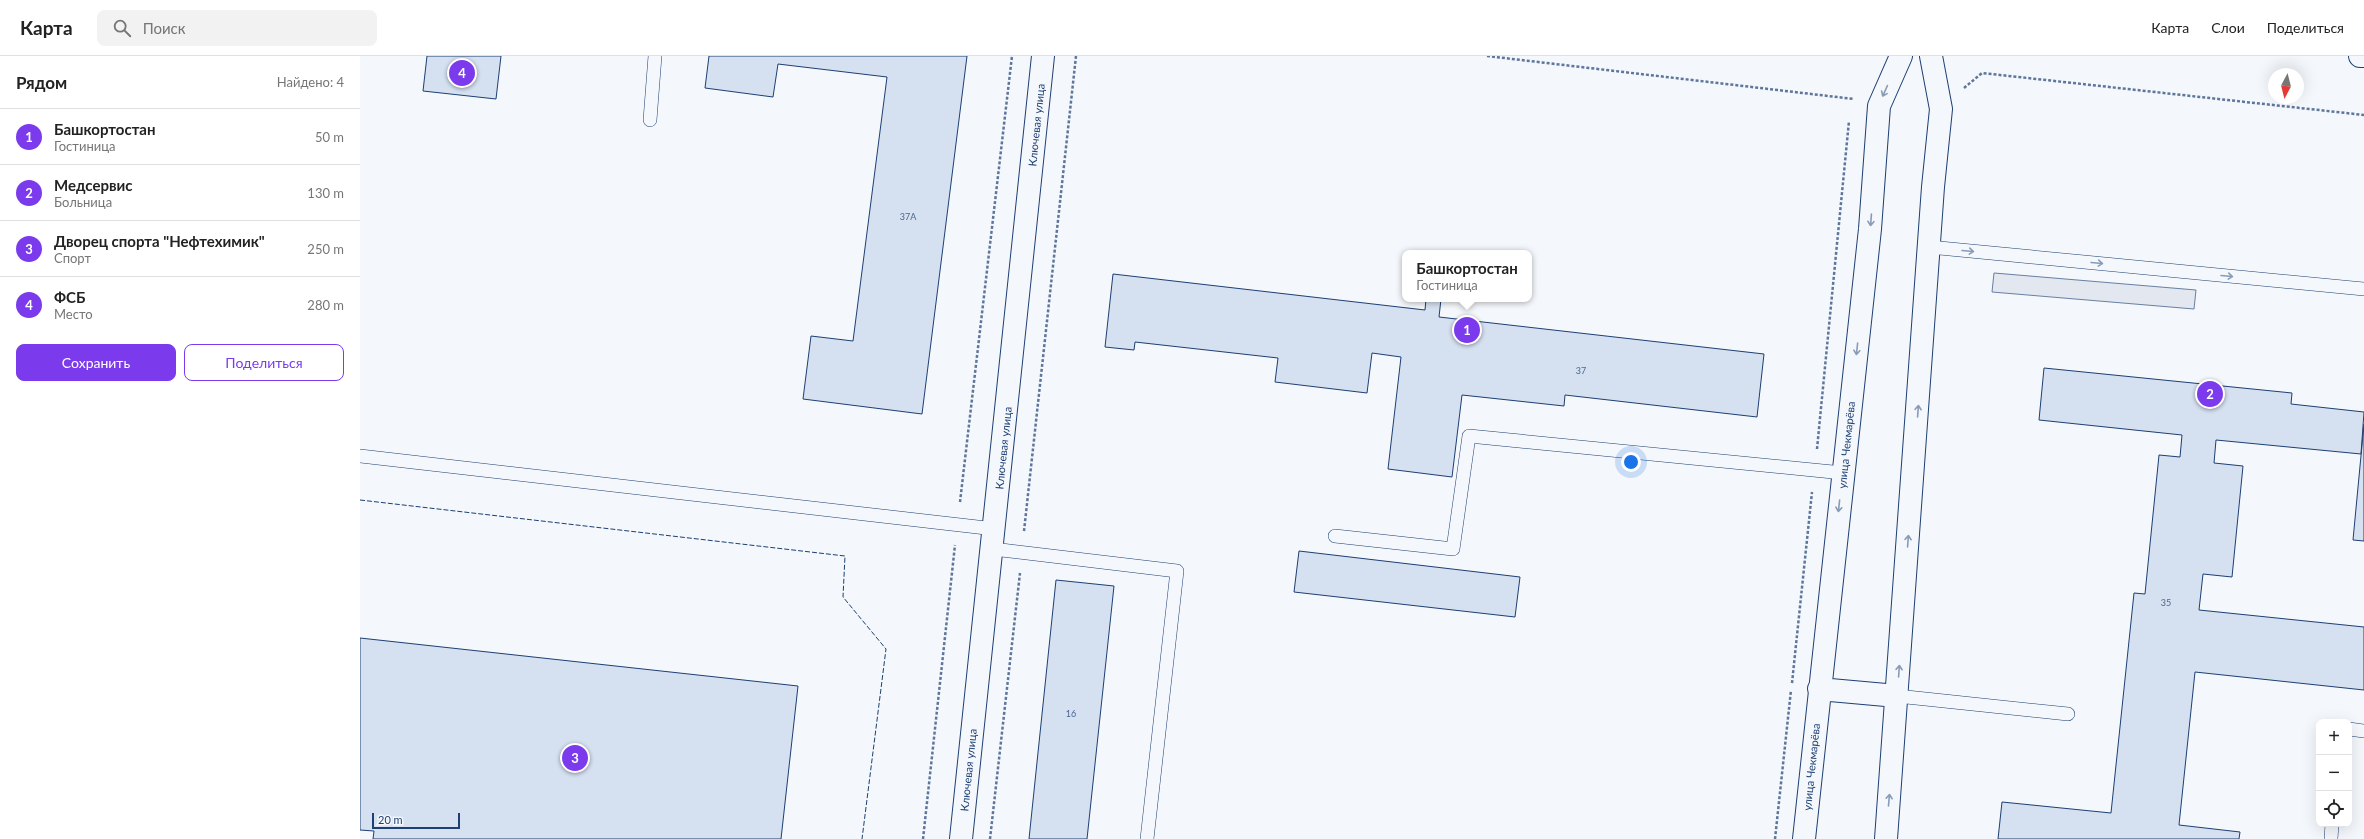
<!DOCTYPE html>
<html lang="ru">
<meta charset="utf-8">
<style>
:root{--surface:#fff;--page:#f2f2f2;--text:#222;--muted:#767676;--line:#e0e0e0;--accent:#7c3aed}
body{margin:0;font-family:Lato,sans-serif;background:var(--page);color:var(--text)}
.controls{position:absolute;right:12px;bottom:12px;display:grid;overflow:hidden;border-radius:8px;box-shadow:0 4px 16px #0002}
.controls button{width:36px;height:36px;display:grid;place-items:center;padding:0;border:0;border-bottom:1px solid var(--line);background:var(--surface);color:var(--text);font:20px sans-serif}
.compass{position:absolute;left:1908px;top:12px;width:36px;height:36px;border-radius:50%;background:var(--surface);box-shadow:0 4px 16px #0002;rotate:187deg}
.scale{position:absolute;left:12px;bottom:10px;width:88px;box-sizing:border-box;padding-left:4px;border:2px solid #1d3f73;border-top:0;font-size:11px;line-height:14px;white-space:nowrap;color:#1d3f73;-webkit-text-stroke:3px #f4f7fb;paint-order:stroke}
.you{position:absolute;left:1271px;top:406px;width:14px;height:14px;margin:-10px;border:3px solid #fff;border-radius:50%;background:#1a73e8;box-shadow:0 0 0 6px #1a73e833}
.badge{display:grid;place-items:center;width:26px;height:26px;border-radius:50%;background:var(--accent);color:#fff;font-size:13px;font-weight:700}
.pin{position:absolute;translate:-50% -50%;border:2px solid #fff;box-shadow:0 1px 4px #0006}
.popup{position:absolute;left:1042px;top:194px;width:130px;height:52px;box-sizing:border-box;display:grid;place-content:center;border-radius:8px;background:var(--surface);filter:drop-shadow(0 1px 3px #0005);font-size:13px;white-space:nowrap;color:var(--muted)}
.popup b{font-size:15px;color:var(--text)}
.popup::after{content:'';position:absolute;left:50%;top:100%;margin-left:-8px;border:8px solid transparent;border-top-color:var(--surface)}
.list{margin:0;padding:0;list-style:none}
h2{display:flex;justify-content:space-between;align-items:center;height:52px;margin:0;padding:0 16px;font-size:17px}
h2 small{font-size:13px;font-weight:400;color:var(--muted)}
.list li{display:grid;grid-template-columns:26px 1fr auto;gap:12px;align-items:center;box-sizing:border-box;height:56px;padding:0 16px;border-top:1px solid var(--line)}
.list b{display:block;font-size:15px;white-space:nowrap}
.list p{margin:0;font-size:13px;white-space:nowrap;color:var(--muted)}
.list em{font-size:13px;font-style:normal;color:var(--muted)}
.actions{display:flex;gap:8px;padding:12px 16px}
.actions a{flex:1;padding:9px 0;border:1px solid var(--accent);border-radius:8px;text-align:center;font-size:14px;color:var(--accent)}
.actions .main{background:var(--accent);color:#fff}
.icon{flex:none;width:22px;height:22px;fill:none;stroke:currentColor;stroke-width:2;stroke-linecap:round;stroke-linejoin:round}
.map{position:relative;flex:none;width:2004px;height:783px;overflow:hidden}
header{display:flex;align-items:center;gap:24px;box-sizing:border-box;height:56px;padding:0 20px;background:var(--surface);border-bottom:1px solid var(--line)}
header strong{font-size:19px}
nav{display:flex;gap:22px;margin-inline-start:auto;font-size:14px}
.search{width:280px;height:36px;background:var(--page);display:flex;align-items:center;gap:10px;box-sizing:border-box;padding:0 14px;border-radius:8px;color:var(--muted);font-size:15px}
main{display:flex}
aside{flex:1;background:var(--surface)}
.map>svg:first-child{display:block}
</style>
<header>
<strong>Карта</strong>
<div class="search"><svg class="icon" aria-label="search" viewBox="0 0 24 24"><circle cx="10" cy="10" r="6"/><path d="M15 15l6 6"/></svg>Поиск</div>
<nav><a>Карта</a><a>Слои</a><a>Поделиться</a></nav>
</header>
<main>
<aside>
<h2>Рядом<small>Найдено: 4</small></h2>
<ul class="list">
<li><span class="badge">1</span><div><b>Башкортостан</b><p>Гостиница</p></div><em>50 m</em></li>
<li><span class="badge">2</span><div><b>Медсервис</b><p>Больница</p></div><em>130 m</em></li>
<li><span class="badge">3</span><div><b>Дворец спорта &quot;Нефтехимик&quot;</b><p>Спорт</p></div><em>250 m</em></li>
<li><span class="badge">4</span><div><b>ФСБ</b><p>Место</p></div><em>280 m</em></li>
</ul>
<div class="actions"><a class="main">Сохранить</a><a>Поделиться</a></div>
</aside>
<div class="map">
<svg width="2004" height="783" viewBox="0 0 2004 783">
<rect width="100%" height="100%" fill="#f4f7fb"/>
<!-- parking -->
<path fill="#e3e8f0" stroke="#687fa3" d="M1634,217L1836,234L1834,253L1632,236Z"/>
<!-- building -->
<path fill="#d5e0f0" stroke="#1d3f73" d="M67,0H141L136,43L63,35Z
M349,0H607L562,358L443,343L451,280L493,285L527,21L418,8L413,41L345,32Z
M753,218L1065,254L1066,243H1081L1079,261L1404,298L1397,361L1205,339L1204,350L1102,339L1092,421L1028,413L1041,301L1012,297L1007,337L915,326L918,302L775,286L774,294L745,291Z
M1684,312L1932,337L1931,348L2004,356L2001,398L1856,384L1854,407L1883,410L1872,521L1843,518L1839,554L2004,571V634L1835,616L1819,769L1880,776L1879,783H1638L1642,746L1751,757L1774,537L1785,538L1799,399L1820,401L1822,379L1679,364Z
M2004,368V485L1993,484Z
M939,495L1160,521L1155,561L934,536Z
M696,524L754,530L727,783H669Z
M0,582L438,630L421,783H13L14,775L0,774Z"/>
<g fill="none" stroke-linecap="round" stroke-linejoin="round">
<defs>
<path id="lane" d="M290,64L295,0
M1569,191L2004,233
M0,400L635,473
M975,480L1093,493L1109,380L1483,417
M633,493L817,515L787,783
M1537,640L1708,658
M1989,673L2004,675
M1971,783L1972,768"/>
<path id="street" d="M601,783L683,0"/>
<path id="secondary" d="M2000,0H2004
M1459,633L1537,640
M1444,783L1510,173L1519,50L1541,0
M1526,783L1573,131L1581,53L1571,0"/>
</defs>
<!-- lane casing -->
<use href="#lane" stroke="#1d3f73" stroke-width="14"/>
<!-- street casing -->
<use href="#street" stroke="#1d3f73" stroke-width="24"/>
<!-- secondary casing -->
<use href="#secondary" stroke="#1d3f73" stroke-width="24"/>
<!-- path -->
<path stroke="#5e769c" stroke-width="2.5" stroke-dasharray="3 2" stroke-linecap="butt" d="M1127,0L1494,43
M1604,32L1622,17L2004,59
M1457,393L1489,65
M600,446L652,0
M664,475L716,0
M1432,627L1452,436
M563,783L595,489
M630,783L660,517
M1415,783L1431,634"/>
<!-- lane -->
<use href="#lane" stroke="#f4f7fb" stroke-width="13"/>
<!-- street -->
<use href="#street" stroke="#f4f7fb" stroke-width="22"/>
<!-- secondary -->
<use href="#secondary" stroke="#f4f7fb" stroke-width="22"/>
<!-- fence -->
<path stroke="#1d3f73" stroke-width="1" stroke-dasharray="5 2" stroke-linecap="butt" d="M0,444L485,500L483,541L526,593L502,783"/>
</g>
<!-- one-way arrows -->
<defs><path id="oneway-shaft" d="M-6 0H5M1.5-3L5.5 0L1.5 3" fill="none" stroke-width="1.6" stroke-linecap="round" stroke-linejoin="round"/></defs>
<g stroke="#889bb7">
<use href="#oneway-shaft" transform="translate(1525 35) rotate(114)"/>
<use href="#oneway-shaft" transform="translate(1511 164) rotate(94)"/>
<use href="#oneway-shaft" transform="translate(1608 195) rotate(5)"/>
<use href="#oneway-shaft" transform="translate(1737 207) rotate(5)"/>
<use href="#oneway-shaft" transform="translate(1867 220) rotate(5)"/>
<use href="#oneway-shaft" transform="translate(1497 293) rotate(96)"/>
<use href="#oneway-shaft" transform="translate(1558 355) rotate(-86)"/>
<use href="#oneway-shaft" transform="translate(1479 450) rotate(96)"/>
<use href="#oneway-shaft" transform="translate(1548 485) rotate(-86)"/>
<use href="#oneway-shaft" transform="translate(1539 615) rotate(-86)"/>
<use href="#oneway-shaft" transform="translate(1529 744) rotate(-85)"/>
</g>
<g text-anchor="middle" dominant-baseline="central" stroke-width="3" stroke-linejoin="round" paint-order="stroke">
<!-- number labels -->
<g font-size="9" fill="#4b6792">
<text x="548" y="160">37А</text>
<text x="1221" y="314">37</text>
<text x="1806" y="546">35</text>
<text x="711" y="657">16</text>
</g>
<!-- street labels -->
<g font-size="11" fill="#1d3f73" stroke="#f4f7fb">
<text transform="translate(676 69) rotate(-84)">Ключевая улица</text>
<text transform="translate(1486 389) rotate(-84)">улица Чекмарёва</text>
<text transform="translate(643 392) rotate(-84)">Ключевая улица</text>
<text transform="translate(1451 711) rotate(-84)">улица Чекмарёва</text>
<text transform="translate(608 714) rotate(-84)">Ключевая улица</text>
</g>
</g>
</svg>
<div class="controls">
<button>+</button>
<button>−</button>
<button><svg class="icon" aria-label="locate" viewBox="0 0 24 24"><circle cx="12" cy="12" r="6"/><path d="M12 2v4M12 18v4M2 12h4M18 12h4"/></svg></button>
</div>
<svg class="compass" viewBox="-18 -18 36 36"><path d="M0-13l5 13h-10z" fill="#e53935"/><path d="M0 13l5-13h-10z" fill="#767676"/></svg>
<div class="scale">20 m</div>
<div class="you"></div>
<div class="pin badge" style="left:1107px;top:274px">1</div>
<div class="popup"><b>Башкортостан</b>Гостиница</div>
<div class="pin badge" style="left:1850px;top:338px">2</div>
<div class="pin badge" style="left:215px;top:702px">3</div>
<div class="pin badge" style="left:102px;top:17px">4</div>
</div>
</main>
